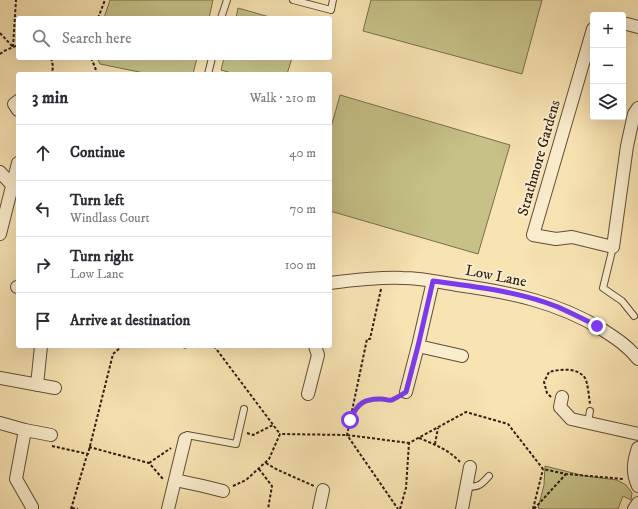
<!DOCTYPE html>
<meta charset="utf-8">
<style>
:root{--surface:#fff;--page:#f2f2f3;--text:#2b2b33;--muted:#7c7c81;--line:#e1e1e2}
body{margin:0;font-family:"IM FELL DW Pica",serif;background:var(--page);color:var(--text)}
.controls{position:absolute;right:12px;top:12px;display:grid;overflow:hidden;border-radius:4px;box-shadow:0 4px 16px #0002}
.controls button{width:36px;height:36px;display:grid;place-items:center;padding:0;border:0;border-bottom:1px solid var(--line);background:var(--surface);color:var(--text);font:20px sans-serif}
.stop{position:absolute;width:12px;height:12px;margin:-9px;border:3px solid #7c3aed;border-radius:50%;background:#fff}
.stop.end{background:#7c3aed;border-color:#fff;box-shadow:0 1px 4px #0008}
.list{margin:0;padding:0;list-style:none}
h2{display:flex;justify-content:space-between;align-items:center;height:52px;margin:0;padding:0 16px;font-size:17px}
h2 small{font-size:13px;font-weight:400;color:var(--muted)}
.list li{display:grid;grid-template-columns:26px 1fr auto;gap:12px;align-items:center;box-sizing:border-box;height:56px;padding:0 16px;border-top:1px solid var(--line)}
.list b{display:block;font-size:15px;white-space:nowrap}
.list p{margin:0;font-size:13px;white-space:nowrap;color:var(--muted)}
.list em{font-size:13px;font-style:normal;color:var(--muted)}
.icon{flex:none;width:22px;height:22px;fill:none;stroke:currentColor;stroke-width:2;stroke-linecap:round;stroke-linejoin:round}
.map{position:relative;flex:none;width:638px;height:509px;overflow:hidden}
.search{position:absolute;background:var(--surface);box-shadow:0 4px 16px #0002;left:16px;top:16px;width:316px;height:44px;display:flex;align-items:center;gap:10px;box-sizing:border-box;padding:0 14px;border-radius:4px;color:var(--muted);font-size:15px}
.panel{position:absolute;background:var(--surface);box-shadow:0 4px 16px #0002;left:16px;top:72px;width:316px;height:276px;border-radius:4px}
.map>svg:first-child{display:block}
</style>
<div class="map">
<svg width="638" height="509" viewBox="0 0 638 509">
<rect width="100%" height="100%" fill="#f8e3b2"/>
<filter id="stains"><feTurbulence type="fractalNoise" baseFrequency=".005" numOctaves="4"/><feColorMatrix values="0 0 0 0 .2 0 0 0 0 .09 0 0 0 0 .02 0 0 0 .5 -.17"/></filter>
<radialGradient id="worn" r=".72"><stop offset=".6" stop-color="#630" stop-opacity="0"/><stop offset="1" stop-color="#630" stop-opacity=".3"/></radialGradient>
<!-- green -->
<path fill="#c5c187" stroke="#796f4c" d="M110,0H213L209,18H104Z
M371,0H542L522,74L363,31Z
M238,8L273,18H236Z
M97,58H197L193,74H149L100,64Z
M224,58H292L287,74H235L221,70Z
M340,95L510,145L478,254L330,211V131Z
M545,466L585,476L617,480L626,485L632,493L631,500L623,496L618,509H542L538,508L544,485Z"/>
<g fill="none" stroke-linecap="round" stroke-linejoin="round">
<defs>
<path id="service" d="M293,0L331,10L333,0
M221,18L227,0
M208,74L212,58
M613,247L603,288L622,301L634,316
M588,422L590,411
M185,439L187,435L236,444L244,409
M466,487C479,487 481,485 489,476"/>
<path id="minor" d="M623,23L638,27
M593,29L533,235L556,239L572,237L613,247L627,146L634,114L638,108
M18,101L14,104L18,110
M0,172L12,185
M0,234L18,163
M330,283C354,280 378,277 403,278C421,278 439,282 457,285C509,292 558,302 603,330C617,339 629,347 638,359
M17,287H18
M418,346L462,356
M0,378L55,388
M37,385L41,346
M406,392L418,346L433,281
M308,394L318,355L315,346
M562,397L560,407L571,419L638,434
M0,423L25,430L51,435
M25,430L16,479L32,507
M638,448C633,463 632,473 638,486
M175,480L203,486L223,491
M168,509L185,439
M319,509L323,490
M462,509L470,467
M634,509L638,503"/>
</defs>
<!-- service casing -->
<use href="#service" stroke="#604e39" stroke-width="8"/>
<!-- minor casing -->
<use href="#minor" stroke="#604e39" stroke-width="14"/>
<!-- path -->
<path stroke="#2d1d11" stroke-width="2" stroke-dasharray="3 2" stroke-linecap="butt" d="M98,18L105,0
M0,33L13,47
M13,47L16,0
M0,54L4,51L18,45
M51,58L53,66L52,74
M91,58L95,67L97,74
M70,74H71
M381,289L370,339H367L347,435L398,509
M178,346L187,348L189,346
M214,346L280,434
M551,397L547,393L544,382L549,372C561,369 577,367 585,378C588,383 589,398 590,404
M352,415C360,398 375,398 392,400L396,397
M247,433L253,435L273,425
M419,438C434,444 449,450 460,462
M435,444L438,428
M52,446L88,454L113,354L122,346
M89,447L149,463L163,479
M149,463L171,448
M266,463L278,470L314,486
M259,469L272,486L268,509
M233,486L246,480L269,459L280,434L347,435L409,443
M72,508L78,509
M71,509L87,455
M400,509L406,488L409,443L466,412L508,424L543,469L566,474L624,479
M533,509L543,469
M534,509L566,474"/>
<!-- service -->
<use href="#service" stroke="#faedcd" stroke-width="6"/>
<!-- minor -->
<use href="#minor" stroke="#faedcd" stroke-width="12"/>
</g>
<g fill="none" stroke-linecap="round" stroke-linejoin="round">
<!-- route -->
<path stroke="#7c3aed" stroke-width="5" d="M350,420C357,404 364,398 382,399C385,399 389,401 392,400C394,399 403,394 406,392L418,346L433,281C475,287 518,291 558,307C571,313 584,319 597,326"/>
</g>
<g text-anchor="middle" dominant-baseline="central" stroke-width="4" stroke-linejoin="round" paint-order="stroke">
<!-- street labels -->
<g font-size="15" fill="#2d1d11" stroke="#faedcd">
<text transform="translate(539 158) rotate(-74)">Strathmore Gardens</text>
<text transform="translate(496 276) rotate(11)">Low Lane</text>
</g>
</g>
<rect width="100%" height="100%" filter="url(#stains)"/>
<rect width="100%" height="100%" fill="url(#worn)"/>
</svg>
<div class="controls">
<button>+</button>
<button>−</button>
<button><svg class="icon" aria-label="layers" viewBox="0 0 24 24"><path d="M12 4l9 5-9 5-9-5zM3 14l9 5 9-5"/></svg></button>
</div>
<div class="stop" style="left:350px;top:420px"></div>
<div class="stop end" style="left:597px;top:326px"></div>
<div class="search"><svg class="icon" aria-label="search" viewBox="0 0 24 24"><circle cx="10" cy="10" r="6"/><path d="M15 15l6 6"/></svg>Search here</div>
<section class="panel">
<h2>3 min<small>Walk · 210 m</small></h2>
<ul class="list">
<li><svg class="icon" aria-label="ahead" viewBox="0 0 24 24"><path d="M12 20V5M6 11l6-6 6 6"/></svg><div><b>Continue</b></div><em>40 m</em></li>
<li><svg class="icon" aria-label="left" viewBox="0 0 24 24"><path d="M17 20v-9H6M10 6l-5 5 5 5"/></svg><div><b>Turn left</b><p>Windlass Court</p></div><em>70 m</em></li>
<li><svg class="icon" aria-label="right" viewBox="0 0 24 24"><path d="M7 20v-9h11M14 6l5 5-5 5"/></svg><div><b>Turn right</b><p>Low Lane</p></div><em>100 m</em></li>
<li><svg class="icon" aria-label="arrive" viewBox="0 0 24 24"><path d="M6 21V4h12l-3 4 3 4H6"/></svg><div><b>Arrive at destination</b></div></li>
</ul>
</section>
</div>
